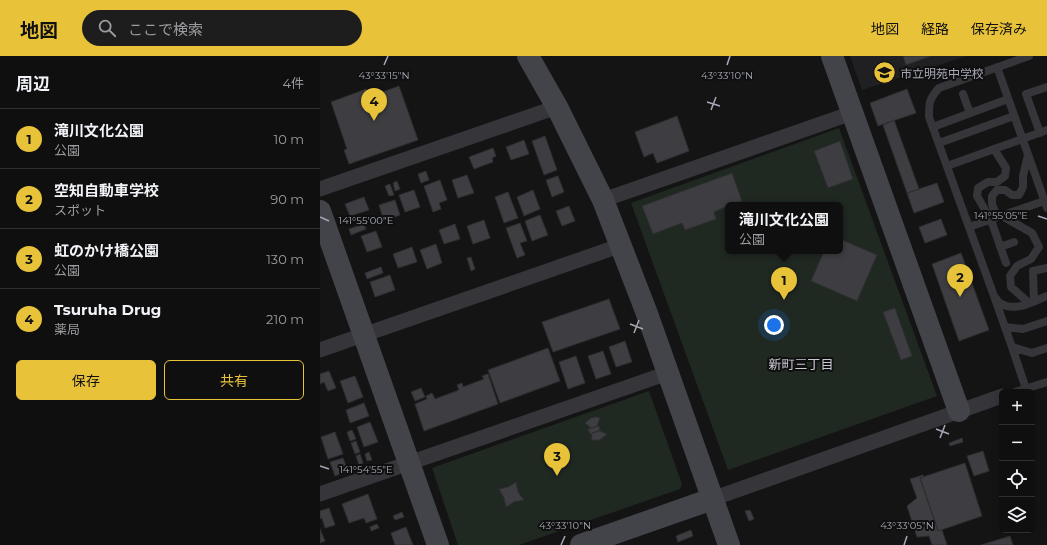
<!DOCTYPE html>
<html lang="ja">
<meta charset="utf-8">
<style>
:root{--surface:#0f0f10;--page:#1d1d1e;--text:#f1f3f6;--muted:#9b9c9f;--line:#2f2f30;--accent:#e8c339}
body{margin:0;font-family:Montserrat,"Noto Sans JP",sans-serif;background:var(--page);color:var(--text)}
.controls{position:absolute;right:12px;bottom:12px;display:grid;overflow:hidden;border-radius:6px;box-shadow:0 2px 10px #0003}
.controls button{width:36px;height:36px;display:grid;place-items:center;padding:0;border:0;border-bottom:1px solid var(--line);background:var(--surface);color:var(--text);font:20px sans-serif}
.you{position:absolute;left:454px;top:269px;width:14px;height:14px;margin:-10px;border:3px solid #fff;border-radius:50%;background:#1a73e8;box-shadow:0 0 0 6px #1a73e833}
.badge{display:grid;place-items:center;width:26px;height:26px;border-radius:50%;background:var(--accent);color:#111;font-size:13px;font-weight:700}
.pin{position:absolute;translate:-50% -33px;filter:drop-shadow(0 1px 2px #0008)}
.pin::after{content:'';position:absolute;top:21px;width:14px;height:12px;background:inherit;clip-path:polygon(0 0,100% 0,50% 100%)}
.popup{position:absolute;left:405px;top:146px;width:118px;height:52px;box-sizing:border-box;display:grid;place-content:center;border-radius:6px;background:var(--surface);filter:drop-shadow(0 1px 3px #0005);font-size:13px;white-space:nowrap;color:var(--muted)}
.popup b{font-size:15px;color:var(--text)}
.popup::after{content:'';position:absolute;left:50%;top:100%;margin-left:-8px;border:8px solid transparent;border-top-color:var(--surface)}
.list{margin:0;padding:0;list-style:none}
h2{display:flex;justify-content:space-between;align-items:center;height:52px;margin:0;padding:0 16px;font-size:17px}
h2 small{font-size:13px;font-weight:400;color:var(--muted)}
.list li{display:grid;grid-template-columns:26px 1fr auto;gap:12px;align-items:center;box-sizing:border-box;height:60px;padding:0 16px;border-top:1px solid var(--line)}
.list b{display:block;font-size:15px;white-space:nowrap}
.list p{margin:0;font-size:13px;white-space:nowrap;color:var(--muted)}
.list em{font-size:13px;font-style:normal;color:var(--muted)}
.actions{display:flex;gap:8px;padding:12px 16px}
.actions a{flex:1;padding:9px 0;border:1px solid var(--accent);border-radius:6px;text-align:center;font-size:14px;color:var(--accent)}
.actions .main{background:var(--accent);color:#111}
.icon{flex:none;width:22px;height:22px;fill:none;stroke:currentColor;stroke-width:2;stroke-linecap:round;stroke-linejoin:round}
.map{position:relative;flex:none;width:727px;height:489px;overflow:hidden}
header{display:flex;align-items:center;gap:24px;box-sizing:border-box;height:56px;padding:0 20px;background:var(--accent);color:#111}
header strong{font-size:19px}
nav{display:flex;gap:22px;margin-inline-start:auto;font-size:14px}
.search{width:280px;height:36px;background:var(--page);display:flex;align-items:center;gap:10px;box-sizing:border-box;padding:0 14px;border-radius:22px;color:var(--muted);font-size:15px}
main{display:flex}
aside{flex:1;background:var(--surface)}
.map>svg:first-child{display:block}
</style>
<header>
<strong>地図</strong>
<div class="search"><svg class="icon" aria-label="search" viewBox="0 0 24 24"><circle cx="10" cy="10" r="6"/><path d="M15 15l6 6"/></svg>ここで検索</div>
<nav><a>地図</a><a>経路</a><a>保存済み</a></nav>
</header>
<main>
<aside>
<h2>周辺<small>4件</small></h2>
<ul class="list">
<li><span class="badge">1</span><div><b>滝川文化公園</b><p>公園</p></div><em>10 m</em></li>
<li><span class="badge">2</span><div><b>空知自動車学校</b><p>スポット</p></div><em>90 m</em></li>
<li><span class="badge">3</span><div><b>虹のかけ橋公園</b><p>公園</p></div><em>130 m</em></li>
<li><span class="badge">4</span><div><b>Tsuruha Drug</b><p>薬局</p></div><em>210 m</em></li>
</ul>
<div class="actions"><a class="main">保存</a><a>共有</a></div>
</aside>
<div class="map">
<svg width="727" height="489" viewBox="0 0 727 489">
<rect width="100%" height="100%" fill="#141415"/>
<!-- built -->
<path fill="#202022" d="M530,0H647L542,34Z"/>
<!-- green -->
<path fill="#202822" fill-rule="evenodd" d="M519,72L617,340L408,414L311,147ZM408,149H520V195H408Z
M329,335L362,428L360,433L199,489H138L112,412Z"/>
<!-- building -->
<path fill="#3e3e42" stroke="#2e2e31" d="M583,0H611L586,9Z
M79,30L98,84L29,108L24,94L27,93L11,46L46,33L49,41Z
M587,33L596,57L558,70L550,47Z
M357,60L369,95L337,107L333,97L324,101L315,76Z
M574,64L599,133L587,137L563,69Z
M225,80L237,114L224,119L212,85Z
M204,84L209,98L191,104L186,91Z
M520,85L533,123L508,132L494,95Z
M173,92L176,100L172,102L173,106L154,113L149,101Z
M106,115L109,124L101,127L98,118Z
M412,117L422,145L408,149V150L394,156L396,163L365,174L362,167L333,178L322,150Z
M147,119L154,137L138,142L132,124Z
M238,120L244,136L232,141L226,124Z
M120,124L127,144L119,147L121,153L113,156L104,130Z
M77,125L80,133L75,135L73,127Z
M617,127L624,146L594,157L587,137Z
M70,128L74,139L69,140L65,130Z
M94,134L100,151L85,156L79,139Z
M213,134L220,153L204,160L197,141Z
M188,136L198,162L184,167L175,141Z
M44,141L49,154L30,160L25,148Z
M75,144L80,159L64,165L59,149Z
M249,150L255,165L242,170L236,155Z
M220,159L228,179L212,185L205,165Z
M621,163L627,179L605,187L599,171Z
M164,164L170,182L153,188L147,170Z
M200,167L207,185L200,187L205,199L197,202L186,172Z
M44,168L46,173L31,179L29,173Z
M135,168L140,183L124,188L119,174Z
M56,175L62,191L47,196L41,180Z
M520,183L557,199L537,245L491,225L504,195H520Z
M116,188L122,207L107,213L100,194Z
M92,191L97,206L78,212L73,198Z
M641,197L669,274L639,285L612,208Z
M151,201L155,213L151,215L147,202Z
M61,211L63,217L47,223L45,217Z
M70,219L75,234L55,241L50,226Z
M289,243L300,273L233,296L222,266Z
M575,252L592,300L581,304L563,256Z
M305,285L312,306L296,311L289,291Z
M228,292L240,325L180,347L168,314Z
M283,295L291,318L276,323L268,300Z
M256,300L265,327L248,333L239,306Z
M9,315L16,332L8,335L4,326L0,328V318Z
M168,318L178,348L104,375L95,348L107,343L106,340L112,337L115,343L139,334L137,329L142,327L143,331L164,323L162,320Z
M35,320L43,341L28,347L20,325Z
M101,332L105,341L95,345L91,336Z
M44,347L49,360L30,367L26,354Z
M276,361L280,362L277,370L271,372L265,367L271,362Z
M50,366L58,386L44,391L37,371Z
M279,370L280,374L270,378L268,373Z
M32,374L36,383L30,385L27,376Z
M280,375L287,378L280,384H271L272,377Z
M15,376L23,398L8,403L1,381Z
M642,382L643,386L630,390L629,387Z
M36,385L40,396L35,398L31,387Z
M663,395L669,415L654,420L647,400Z
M49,396L52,404L47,405L45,398Z
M40,398L43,407L39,409L36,400Z
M23,402L28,415L15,420L10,406Z
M645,407L662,460L618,475L600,422Z
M603,419L604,421L600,422L618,475L622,474L627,489H612L609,480L597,481L587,450L597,442L590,423Z
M196,426L198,436L204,444L194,446L186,451L184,442L179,433L188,431Z
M48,438L57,463L46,467L44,462L29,467L22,448Z
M9,452L15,469L5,472L2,462L0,463V455Z
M430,454L434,463L429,465L425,455Z
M82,456L84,461L75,464L73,460Z
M57,468L59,472L51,475L50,471Z
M86,471L93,489H75L71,477Z
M0,473L5,485L0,487Z
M371,474L373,480L358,486L356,480Z
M690,480L693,489H661Z"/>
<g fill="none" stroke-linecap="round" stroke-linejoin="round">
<!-- lane -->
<path stroke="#35353a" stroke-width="8" d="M709,0L619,32C609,43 609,47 609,61L674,240C676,242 678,246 680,247C694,257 714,245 727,240
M677,11L727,152
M643,38L650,57
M613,71L688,43
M720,77L706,38L727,31
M619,87L694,60
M674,93L686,112L685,120L677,126H668L658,132L657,140L671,164L686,207
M627,110L727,74
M682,160L712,177L719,191L711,203L697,210L690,220L691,231L709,247
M677,161L672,148V140L677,134H685L692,139H699L703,131V120L708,99
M649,171L727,144
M680,191L694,186
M675,243L692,291L712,297L727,292
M714,245L713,215L727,212
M685,271L703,273L727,265
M692,291L706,333
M695,336L727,326"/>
<!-- street -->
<path stroke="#35353a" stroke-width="15" d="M0,133L237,51
M283,144L532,57
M0,294L302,189
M0,438L348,317
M392,443L682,340"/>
<!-- secondary -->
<path stroke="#43444a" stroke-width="22" d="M208,0L237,51L283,144L326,255L409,489
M512,0L639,355
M0,155L118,489
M261,489L392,443"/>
</g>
<!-- ticks -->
<path fill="none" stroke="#a6a9b5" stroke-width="1.5" d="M64,9L68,0M407,9L410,0M387,46L400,50M391,54L396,41M718,160L727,163M0,161L9,165M310,268L323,273M314,277L319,264M616,373L629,378M620,382L625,369M0,410L9,413M241,489L245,480M584,489L587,480"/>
<!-- icons -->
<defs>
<symbol id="school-disc" viewBox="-11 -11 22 22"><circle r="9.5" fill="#e8c339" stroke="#0f0f10"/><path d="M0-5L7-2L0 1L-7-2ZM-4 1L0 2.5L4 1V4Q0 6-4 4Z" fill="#111"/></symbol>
</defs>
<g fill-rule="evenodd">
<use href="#school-disc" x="552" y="4" width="25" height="25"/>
</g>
<g text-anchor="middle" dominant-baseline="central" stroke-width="4" stroke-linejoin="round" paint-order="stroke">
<!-- poi labels -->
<g font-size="12" fill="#a6a9b5" stroke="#0f0f10" text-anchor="start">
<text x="580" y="17">市立明苑中学校</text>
</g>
<!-- neighbourhood labels -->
<g font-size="13" fill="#c7c8d1" stroke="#0f0f10">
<text x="481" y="308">新町三丁目</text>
</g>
</g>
<g font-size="10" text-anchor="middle" fill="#a6a9b5" stroke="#0f0f10" stroke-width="4" stroke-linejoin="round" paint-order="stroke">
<text x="64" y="23">43°33'15"N</text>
<text x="407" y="23">43°33'10"N</text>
<text x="681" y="163">141°55'05"E</text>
<text x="46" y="168">141°55'00"E</text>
<text x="46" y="417">141°54'55"E</text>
<text x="245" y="473">43°33'10"N</text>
<text x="587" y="473">43°33'05"N</text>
</g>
</svg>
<div class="controls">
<button>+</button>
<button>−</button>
<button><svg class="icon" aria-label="locate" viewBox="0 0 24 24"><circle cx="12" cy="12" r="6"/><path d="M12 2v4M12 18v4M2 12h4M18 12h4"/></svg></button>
<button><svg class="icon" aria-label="layers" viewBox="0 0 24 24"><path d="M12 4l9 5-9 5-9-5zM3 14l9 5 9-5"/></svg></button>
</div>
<div class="you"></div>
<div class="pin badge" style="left:464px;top:244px">1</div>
<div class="popup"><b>滝川文化公園</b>公園</div>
<div class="pin badge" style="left:640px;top:241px">2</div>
<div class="pin badge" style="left:237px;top:420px">3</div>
<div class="pin badge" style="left:54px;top:65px">4</div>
</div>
</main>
